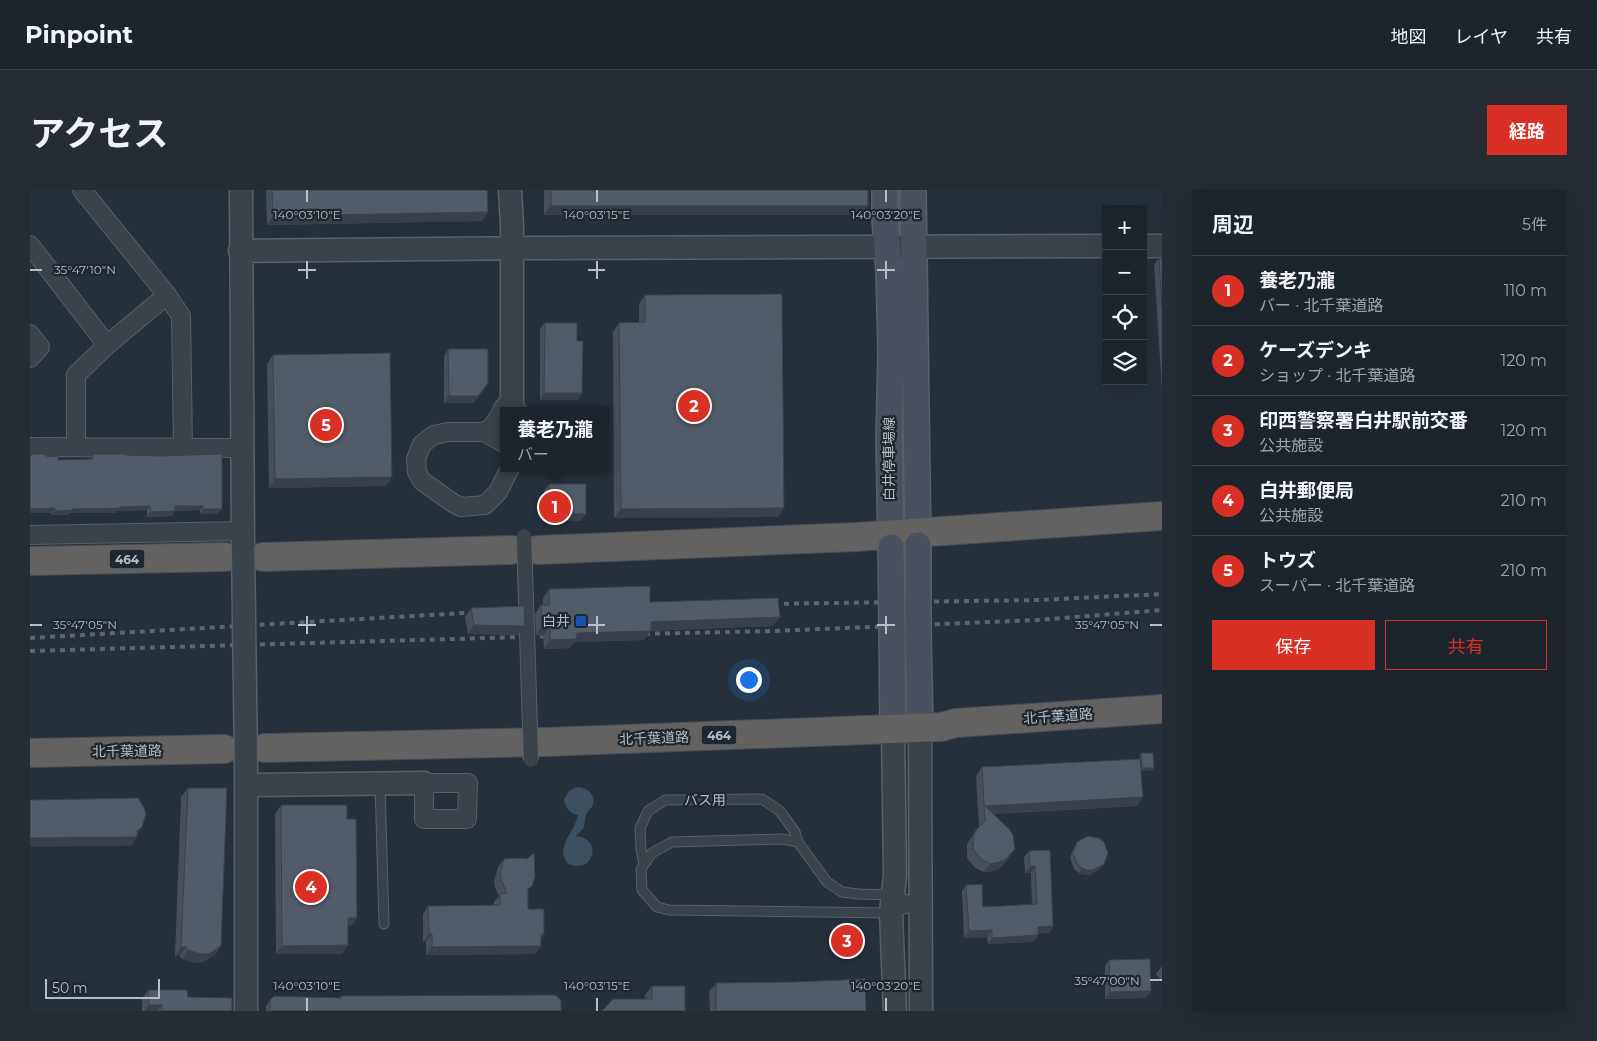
<!DOCTYPE html>
<html lang="ja">
<meta charset="utf-8">
<style>
:root{--surface:#1c242c;--page:#252c34;--text:#f1f3f6;--muted:#a0a4a9;--line:#3a4148;--accent:#d93025}
body{margin:0;font-family:Montserrat,"Noto Sans JP",sans-serif;background:var(--page);color:var(--text)}
.controls{position:absolute;right:15px;top:15px;display:grid;overflow:hidden;border-radius:0px;box-shadow:0 5px 20px #0002}
.controls button{width:45px;height:45px;display:grid;place-items:center;padding:0;border:0;border-bottom:1px solid var(--line);background:var(--surface);color:var(--text);font:25px sans-serif}
.scale{position:absolute;left:15px;bottom:12px;width:115px;box-sizing:border-box;padding-left:5px;border:2px solid #b5bdc6;border-top:0;font-size:14px;line-height:18px;white-space:nowrap;color:#b5bdc6;-webkit-text-stroke:4px #1f272f;paint-order:stroke}
.you{position:absolute;left:718px;top:489px;width:18px;height:18px;margin:-12px;border:4px solid #fff;border-radius:50%;background:#1a73e8;box-shadow:0 0 0 8px #1a73e833}
.badge{display:grid;place-items:center;width:32px;height:32px;border-radius:50%;background:var(--accent);color:#fff;font-size:16px;font-weight:700}
.pin{position:absolute;translate:-50% -50%;border:2px solid #fff;box-shadow:0 1px 5px #0006}
.popup{position:absolute;left:470px;top:217px;width:110px;height:65px;box-sizing:border-box;display:grid;place-content:center;border-radius:0px;background:var(--surface);filter:drop-shadow(0 1px 4px #0005);font-size:16px;white-space:nowrap;color:var(--muted)}
.popup b{font-size:19px;color:var(--text)}
.popup::after{content:'';position:absolute;left:50%;top:100%;margin-left:-10px;border:10px solid transparent;border-top-color:var(--surface)}
.list{margin:0;padding:0;list-style:none}
h2{display:flex;justify-content:space-between;align-items:center;height:65px;margin:0;padding:0 20px;font-size:21px}
h2 small{font-size:16px;font-weight:400;color:var(--muted)}
.list li{display:grid;grid-template-columns:32px 1fr auto;gap:15px;align-items:center;box-sizing:border-box;height:70px;padding:0 20px;border-top:1px solid var(--line)}
.list b{display:block;font-size:19px;white-space:nowrap}
.list p{margin:0;font-size:16px;white-space:nowrap;color:var(--muted)}
.list em{font-size:16px;font-style:normal;color:var(--muted)}
.actions{display:flex;gap:10px;padding:15px 20px}
.actions a{flex:1;padding:11px 0;border:1px solid var(--accent);border-radius:0px;text-align:center;font-size:18px;color:var(--accent)}
.actions .main{background:var(--accent);color:#fff}
.icon{flex:none;width:28px;height:28px;fill:none;stroke:currentColor;stroke-width:2;stroke-linecap:round;stroke-linejoin:round}
.map{position:relative;flex:none;width:1132px;height:821px;overflow:hidden;border-radius:0px}
header{display:flex;align-items:center;gap:30px;box-sizing:border-box;height:70px;padding:0 25px;background:var(--surface);border-bottom:1px solid var(--line)}
header strong{font-size:24px}
nav{display:flex;gap:28px;margin-inline-start:auto;font-size:18px}
.intro{display:flex;align-items:center;justify-content:space-between;box-sizing:border-box;height:120px;padding:0 30px}
h1{margin:0;font-size:35px}
.button{padding:12px 22px;border-radius:0px;background:var(--accent);color:#fff;font-size:18px;font-weight:700}
main{display:flex;gap:30px;padding:0 30px}
aside{flex:1;background:var(--surface);border-radius:0px;box-shadow:0 5px 20px #0002}
.map>svg:first-child{display:block}
</style>
<header>
<strong>Pinpoint</strong>
<nav><a>地図</a><a>レイヤ</a><a>共有</a></nav>
</header>
<div class="intro"><h1>アクセス</h1><a class="button">経路</a></div>
<main>
<div class="map">
<svg width="1132" height="821" viewBox="0 0 1132 821">
<rect width="100%" height="100%" fill="#26303a"/>
<!-- water -->
<path fill="#3e4f61" d="M547,597C556,597 566,604 563,615C561,619 557,622 556,625C553,639 557,635 546,646C575,649 562,687 537,673L533,664C533,649 545,639 548,625C540,624 536,618 534,610L539,601Z"/>
<g fill="none" stroke-linecap="round" stroke-linejoin="round">
<defs>
<path id="service" d="M350,594L354,734
M752,649L768,652L797,692L812,702L828,704L862,705L890,714L861,723L639,720L627,717L612,700L611,679L622,663L642,652Z
M614,674L611,660L610,638L618,621L635,610L732,609L750,621L765,642L768,652"/>
<path id="minor" d="M52,0L137,105
M0,55L77,155
M0,144L10,157L0,168
M454,242L474,253
M0,257L212,258
M46,257V185L77,155L137,105L151,126L153,258
M480,278L468,302L455,315L431,317L423,313L392,291L387,282L386,269L392,254L404,245L418,242H454L462,237L469,227L473,218L482,209L487,221
M0,345L212,341
M394,593H438L437,629H394Z"/>
<path id="tertiary" d="M211,0L213,357
M480,0L482,35V209
M1113,56H1132
M210,61L507,58L1076,56
M890,538L891,821
M863,539L865,685L861,723L865,821
M216,572V821
M216,595L394,593"/>
<path id="secondary" d="M855,0V29L859,81L861,161L859,250L861,357
M883,0L888,355
M888,441L890,538
M862,442L863,539"/>
<path id="trunk" d="M508,360L826,347L1132,326
M233,367L481,360
M0,371L195,367
M235,558L516,552L836,540L911,537L926,533L1132,519
M0,563L194,559"/>
</defs>
<!-- service casing -->
<use href="#service" stroke="#586068" stroke-width="11"/>
<!-- minor casing -->
<use href="#minor" stroke="#586068" stroke-width="20"/>
<!-- tertiary casing -->
<use href="#tertiary" stroke="#586068" stroke-width="25"/>
<!-- secondary casing -->
<use href="#secondary" stroke="#586068" stroke-width="28"/>
<!-- trunk casing -->
<use href="#trunk" stroke="#454d55" stroke-width="30"/>
<!-- service -->
<use href="#service" stroke="#3a424a" stroke-width="9"/>
<!-- minor -->
<use href="#minor" stroke="#3a424a" stroke-width="18"/>
<!-- tertiary -->
<use href="#tertiary" stroke="#3a424a" stroke-width="22"/>
<!-- secondary -->
<use href="#secondary" stroke="#48515d" stroke-width="25"/>
<!-- trunk -->
<use href="#trunk" stroke="#646261" stroke-width="28"/>
<!-- rail -->
<path stroke="#5c6671" stroke-width="4" stroke-dasharray="5 5" stroke-linecap="butt" d="M734,414L1009,410L1132,404
M479,421L522,419
M605,444L743,441L1008,430L1132,420
M0,448L452,422
M0,461L528,446"/>
<defs>
<path id="pedestrian-bridge" d="M494,346L501,570"/>
<path id="tertiary-bridge" d="M213,357L216,572"/>
<path id="secondary-bridge" d="M888,355V441
M861,357L862,442"/>
</defs>
<!-- pedestrian-bridge casing -->
<use href="#pedestrian-bridge" stroke="#586068" stroke-width="16" stroke-linecap="butt"/>
<!-- tertiary-bridge casing -->
<use href="#tertiary-bridge" stroke="#586068" stroke-width="25" stroke-linecap="butt"/>
<!-- secondary-bridge casing -->
<use href="#secondary-bridge" stroke="#586068" stroke-width="28" stroke-linecap="butt"/>
<!-- pedestrian-bridge -->
<use href="#pedestrian-bridge" stroke="#3a424a" stroke-width="14"/>
<!-- tertiary-bridge -->
<use href="#tertiary-bridge" stroke="#3a424a" stroke-width="22"/>
<!-- secondary-bridge -->
<use href="#secondary-bridge" stroke="#48515d" stroke-width="25"/>
</g>
<!-- wall -->
<path fill="#474f59" d="M236,0H457L458,22L452,31L237,35Z
M514,0H838V16L832,25H514Z
M1129,68H1132V201L1124,75Z
M615,105L748,327L584,328L583,142L589,133L609,132V114Z
M515,133L548,210H510V139Z
M418,159L454,200L443,213H414V166Z
M243,165L362,287L356,296L239,298L237,174Z
M1,264L16,267L28,270L60,269L63,264L95,265L188,324H170V320L145,321L142,326L117,327V320L87,321L86,323H40L38,325H21V323H0V266Z
M519,294L551,331H514V301Z
M519,399L620,412L743,436L621,441L614,450L544,452L540,458L514,459L513,446L506,445L505,424L511,415H513V408Z
M441,418L495,436L488,445L438,444L435,427Z
M1111,563L1124,578L1123,580L1111,581L1107,616L963,624L979,668L970,678L964,681L954,682L945,678L937,668V654L940,649L949,637L946,586L952,577L1110,569V566Z
M158,598L191,756L185,765L173,772L165,773L152,769L150,766H145L151,607Z
M251,615L327,728L321,736H318V755L312,764H246L245,624Z
M1047,652L1070,679L1060,685H1054L1049,683L1044,679L1040,668L1044,657Z
M1020,660L1023,736L1019,743H1008V745L1004,752L958,754L957,747L934,748L932,701L936,695L953,717L1002,715L1001,683H995L994,667L999,661Z
M474,669L498,702V719L514,744L511,749V756L505,764L396,765V752H393V724L398,716L464,715V712L469,706L465,697L464,692L468,677Z
M810,736L829,759L826,764H807V741Z
M1079,770L1121,801L1116,808L1075,809V776Z
M1131,777H1132V791L1126,784Z
M686,793L836,821H680L679,802Z
M622,796L655,821L615,809V805Z
M118,800L158,807L202,821H112V809Z
M311,806L531,821H236V816L240,810L310,808Z"/>
<!-- shaded-wall -->
<path fill="#394049" d="M521,16H838L832,25H514Z
M458,22L452,31L237,35L243,26Z
M458,193L443,213H414L419,206Z
M514,203H552L548,210H510Z
M362,287L356,296L239,298L245,289Z
M120,316L117,320L87,321L86,323H40L38,325H21L25,321L42,319Z
M145,316H173L170,320L142,321Z
M25,318L21,323H0V319Z
M754,318L748,327L584,328L591,319Z
M173,319H192L188,324H170Z
M145,321L142,326L117,327L121,322Z
M519,324H556L551,331H514Z
M750,427L743,436L614,441L621,432Z
M444,435L495,436L488,445L438,444Z
M512,436L520,437L513,446L506,445Z
M621,441L614,450L544,452L540,458L514,459L520,450L547,443Z
M1112,578H1124L1123,580L1111,581Z
M1113,607L1107,616L955,624V616Z
M112,637L106,646L107,647L101,656L0,657V648L107,641Z
M985,659L979,668L970,678L964,681L954,682L960,674Z
M1074,674L1070,679L1060,685H1054L1049,683L1052,678Z
M1000,676H1005L1001,683H995Z
M318,728H327L321,736H312Z
M1023,736L1019,743L1004,744L1008,737Z
M962,740L957,747L934,748L939,741Z
M399,744H402L396,752H393Z
M1008,745L1004,752L958,754L962,748Z
M318,755L312,764H246L252,756Z
M191,756L185,765L173,772L165,773L152,769L158,760Z
M511,756L505,764L396,765L402,757Z
M151,757H156L150,766H145Z
M810,759H829L826,764H807Z
M1121,801L1116,808L1075,809L1080,802Z
M119,815H132L127,821H114Z"/>
<!-- building -->
<path fill="#525c68" stroke="#394049" d="M242,0H457L458,22L243,26Z
M521,0H838V16H521Z
M1129,68H1132V118Z
M752,104L754,318L591,319L589,133L615,132V105Z
M515,133H547V151H553L552,203H514Z
M418,159H458V193L448,206H419Z
M360,163L362,287L245,289L243,165Z
M1,264H15L16,267L28,266V270L63,269V264H95V265L131,266L192,264V319H173V316H145V321L121,322L120,316L90,317V318L42,319V320L25,321V318L0,319V266H1Z
M519,294H556V324H519Z
M620,396V412L748,408L750,427L621,432V441L547,443L546,449L520,450V437L512,436L511,415H519V399Z
M494,416L495,436L444,435L441,418Z
M1111,563H1123L1124,578H1112Z
M1110,569L1113,607L955,616L980,640L983,645L985,659L976,669L970,672L960,674L951,669L943,659V646L946,640L955,631L952,577Z
M158,598H197L191,756L179,764H171L158,760L156,757H151Z
M108,608L114,617L116,624L112,637L107,641V647L0,648V610Z
M251,615H317V629H326L327,728H318V755L252,756Z
M1058,646L1069,648L1074,652L1078,663L1074,674L1063,680H1057L1052,678L1047,674L1043,663L1047,652Z
M1020,660L1023,736L1008,737V745L962,748V740L939,741L936,695L952,694L953,717L1007,714L1005,676H1000L999,661Z
M504,663L505,687L502,696L498,699V719H514V744H511V756L402,757V744H399L398,716L470,715V704L477,703L471,689L470,684L474,669L488,668L497,669Z
M810,736H829V759H810Z
M1120,769L1121,801L1080,802L1079,770Z
M835,789L836,821H686V793L764,792Z
M622,796H655V821H572L583,809H622Z
M118,800H157L158,807L202,808V821H132V815H119Z
M525,805L531,810V821H240V810L244,806L311,808V806Z"/>
<!-- ticks -->
<path fill="none" stroke="#b5bdc6" stroke-width="2" d="M277,0V12M567,0V12M856,0V12M277,71V89M567,71V89M856,71V89M0,80H12M268,80H286M558,80H575M847,80H865M277,426V444M567,426V444M856,426V444M0,435H12M268,435H286M558,435H575M847,435H865M1120,435H1132M1120,790H1132M277,808V821M567,808V821M856,808V821"/>
<!-- markers -->
<rect fill="#1a4fb4" stroke="#1f272f" stroke-width="2" x="545" y="425" width="12" height="12" rx="2.5"/>
<g text-anchor="middle" dominant-baseline="central" stroke-width="4.5" stroke-linejoin="round" paint-order="stroke">
<!-- shield labels -->
<g fill="#1f272f" stroke="#889099" stroke-width="1">
<rect x="79.5" y="359.5" width="35" height="19" rx="4"/>
<rect x="671.5" y="535.5" width="35" height="19" rx="4"/>
</g>
<g font-size="12" font-weight="bold" fill="#b5bdc6">
<text x="97" y="369">464</text>
<text x="689" y="545">464</text>
</g>
<!-- street labels -->
<g font-size="14" fill="#b5bdc6" stroke="#1f272f">
<text transform="translate(859 269) rotate(-90)">白井停車場線</text>
<text transform="translate(1028 526) rotate(-4)">北千葉道路</text>
<text transform="translate(624 548) rotate(-2)">北千葉道路</text>
<text transform="translate(97 561) rotate(-1)">北千葉道路</text>
<text transform="translate(675 610) rotate(-1)">バス用</text>
</g>
<!-- poi labels -->
<g font-size="14" fill="#b5bdc6" stroke="#1f272f" text-anchor="end">
<text x="540" y="431">白井</text>
</g>
</g>
<g font-size="12" text-anchor="middle" fill="#b5bdc6" stroke="#1f272f" stroke-width="4.5" stroke-linejoin="round" paint-order="stroke">
<text x="277" y="29">140°03'10"E</text>
<text x="567" y="29">140°03'15"E</text>
<text x="856" y="29">140°03'20"E</text>
<text x="55" y="84">35°47'10"N</text>
<text x="55" y="439">35°47'05"N</text>
<text x="1077" y="439">35°47'05"N</text>
<text x="1077" y="795">35°47'00"N</text>
<text x="277" y="800">140°03'10"E</text>
<text x="567" y="800">140°03'15"E</text>
<text x="856" y="800">140°03'20"E</text>
</g>
</svg>
<div class="controls">
<button>+</button>
<button>−</button>
<button><svg class="icon" aria-label="locate" viewBox="0 0 24 24"><circle cx="12" cy="12" r="6"/><path d="M12 2v4M12 18v4M2 12h4M18 12h4"/></svg></button>
<button><svg class="icon" aria-label="layers" viewBox="0 0 24 24"><path d="M12 4l9 5-9 5-9-5zM3 14l9 5 9-5"/></svg></button>
</div>
<div class="scale">50 m</div>
<div class="you"></div>
<div class="pin badge" style="left:525px;top:317px">1</div>
<div class="popup"><b>養老乃瀧</b>バー</div>
<div class="pin badge" style="left:664px;top:216px">2</div>
<div class="pin badge" style="left:817px;top:751px">3</div>
<div class="pin badge" style="left:281px;top:697px">4</div>
<div class="pin badge" style="left:296px;top:235px">5</div>
</div>
<aside>
<h2>周辺<small>5件</small></h2>
<ul class="list">
<li><span class="badge">1</span><div><b>養老乃瀧</b><p>バー · 北千葉道路</p></div><em>110 m</em></li>
<li><span class="badge">2</span><div><b>ケーズデンキ</b><p>ショップ · 北千葉道路</p></div><em>120 m</em></li>
<li><span class="badge">3</span><div><b>印西警察署白井駅前交番</b><p>公共施設</p></div><em>120 m</em></li>
<li><span class="badge">4</span><div><b>白井郵便局</b><p>公共施設</p></div><em>210 m</em></li>
<li><span class="badge">5</span><div><b>トウズ</b><p>スーパー · 北千葉道路</p></div><em>210 m</em></li>
</ul>
<div class="actions"><a class="main">保存</a><a>共有</a></div>
</aside>
</main>
